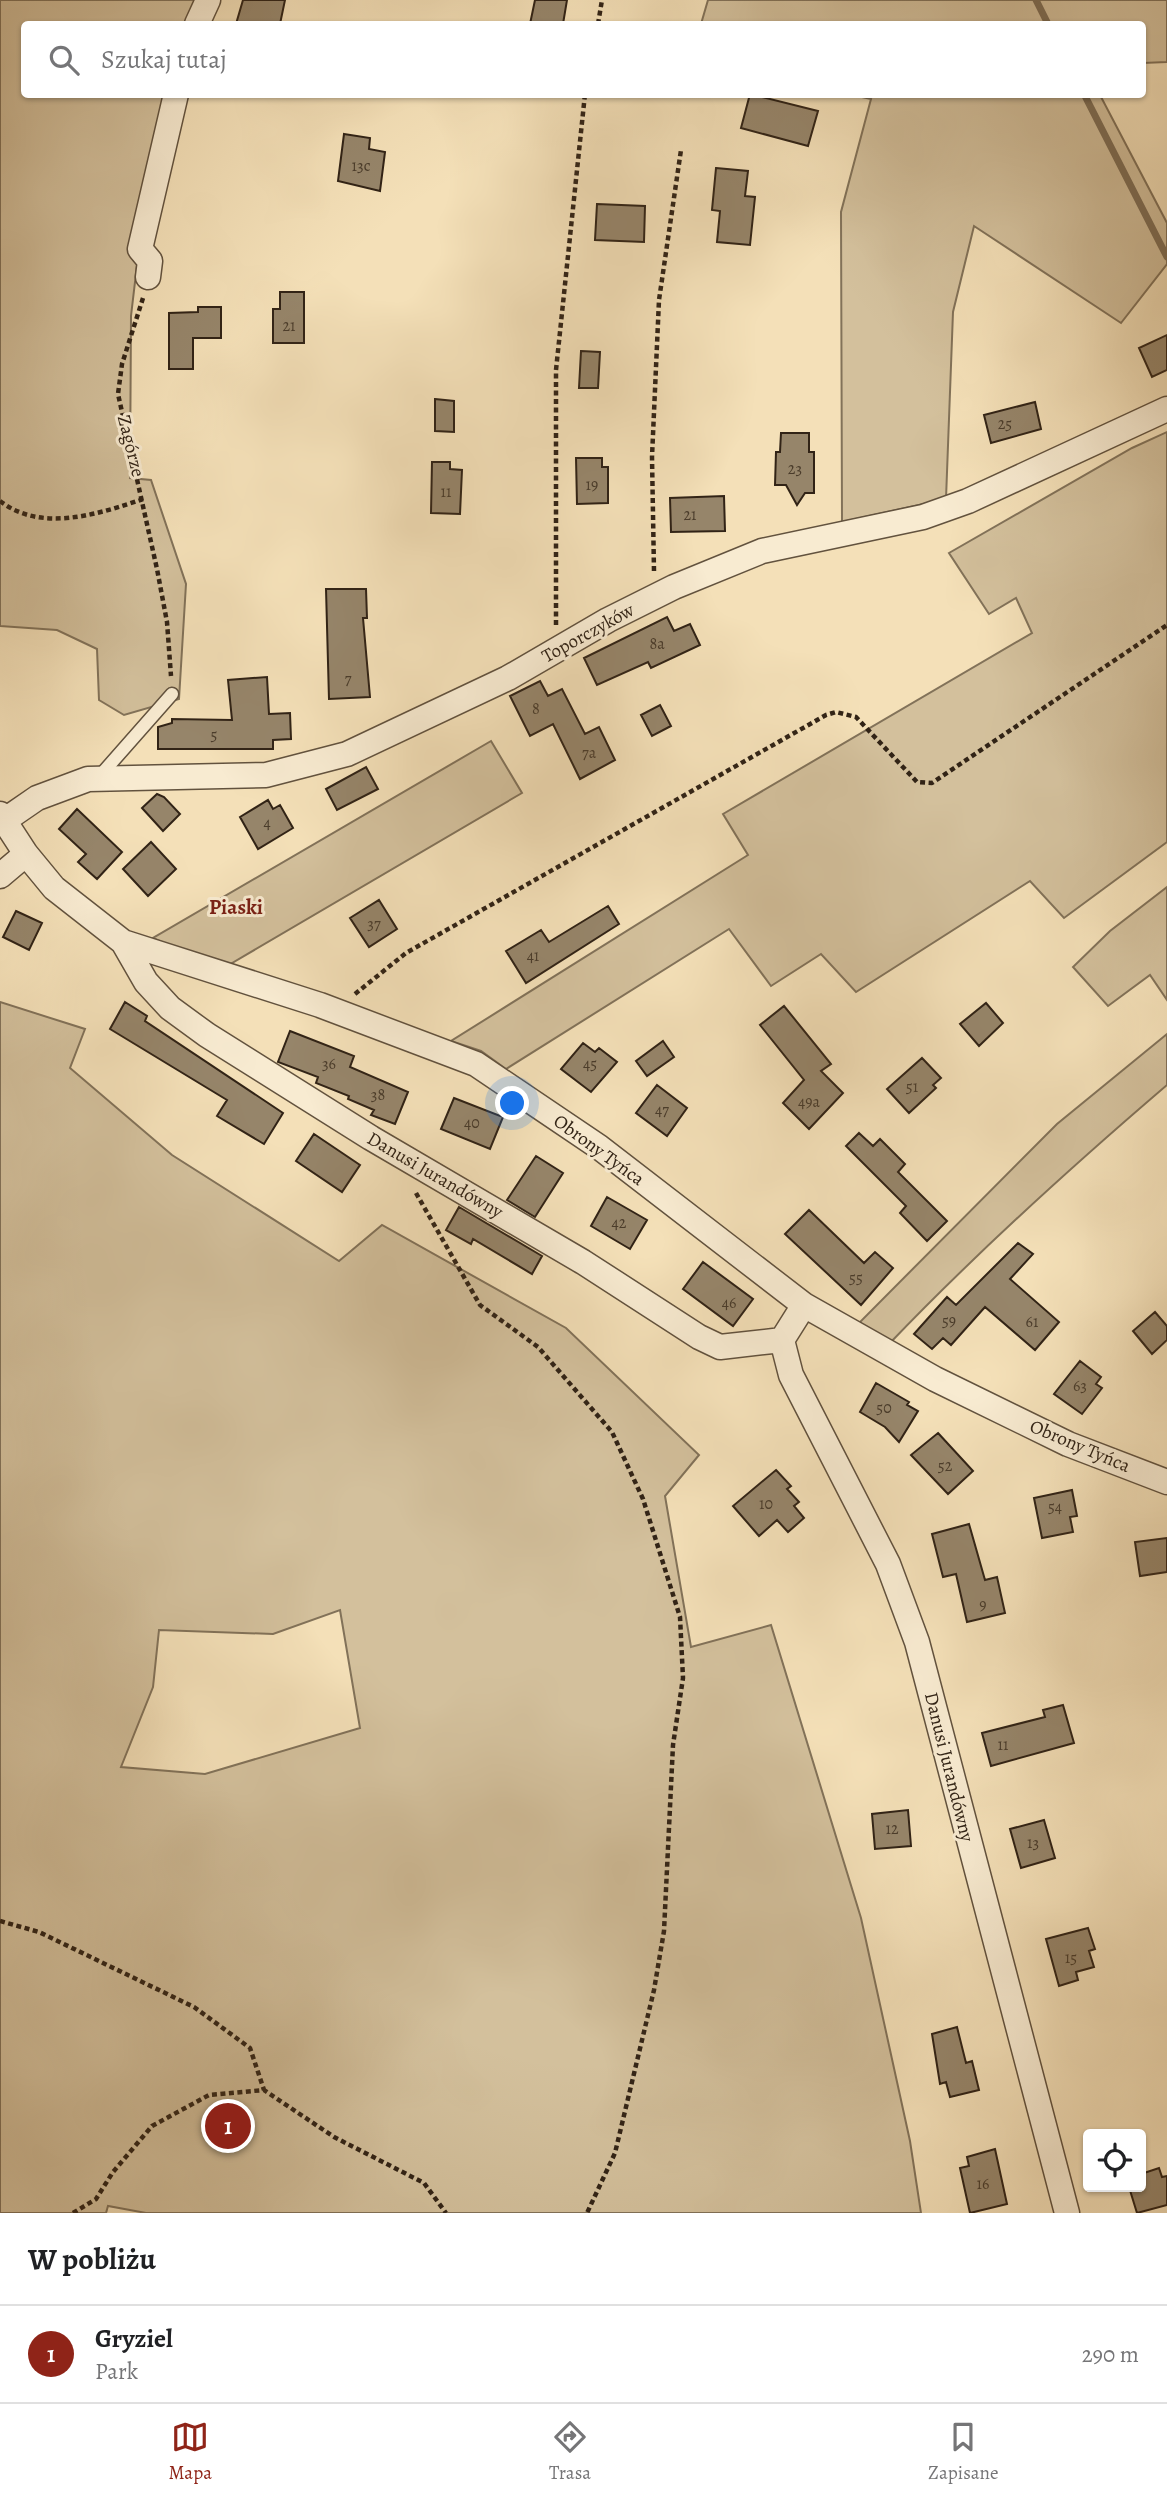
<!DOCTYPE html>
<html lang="pl">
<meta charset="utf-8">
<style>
:root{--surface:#fff;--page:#f6f6f6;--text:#202124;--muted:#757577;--line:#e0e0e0;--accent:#8f2418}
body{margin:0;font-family:Alegreya,serif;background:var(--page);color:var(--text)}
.controls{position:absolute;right:21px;bottom:21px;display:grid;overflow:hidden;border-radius:7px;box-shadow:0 2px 5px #0004}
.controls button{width:63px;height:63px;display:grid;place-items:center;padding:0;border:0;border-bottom:2px solid var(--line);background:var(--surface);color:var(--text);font:35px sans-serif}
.you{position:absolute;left:513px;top:1104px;width:24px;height:24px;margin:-18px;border:5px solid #fff;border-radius:50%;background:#1a73e8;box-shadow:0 0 0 10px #1a73e833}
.badge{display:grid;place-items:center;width:46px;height:46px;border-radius:50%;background:var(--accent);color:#fff;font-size:23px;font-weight:700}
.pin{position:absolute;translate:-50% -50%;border:4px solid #fff;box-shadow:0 2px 7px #0006}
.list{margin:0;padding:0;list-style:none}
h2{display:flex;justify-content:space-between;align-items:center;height:91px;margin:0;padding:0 28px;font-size:30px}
h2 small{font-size:23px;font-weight:400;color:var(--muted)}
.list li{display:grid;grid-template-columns:46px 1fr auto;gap:21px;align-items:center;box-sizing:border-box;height:98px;padding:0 28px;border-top:2px solid var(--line)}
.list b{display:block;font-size:26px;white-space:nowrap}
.list p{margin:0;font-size:23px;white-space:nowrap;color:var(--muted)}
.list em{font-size:23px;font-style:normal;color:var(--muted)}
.icon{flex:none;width:38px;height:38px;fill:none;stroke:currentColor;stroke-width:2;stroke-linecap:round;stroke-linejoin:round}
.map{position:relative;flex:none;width:1167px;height:2213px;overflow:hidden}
.search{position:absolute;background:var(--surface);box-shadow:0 2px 5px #0004;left:21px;right:21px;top:21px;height:77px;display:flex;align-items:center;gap:18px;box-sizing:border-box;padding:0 24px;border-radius:7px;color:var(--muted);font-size:26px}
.sheet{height:189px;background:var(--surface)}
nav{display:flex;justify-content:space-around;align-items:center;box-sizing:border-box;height:98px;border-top:2px solid var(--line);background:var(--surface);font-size:19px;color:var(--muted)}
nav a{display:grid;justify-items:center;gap:4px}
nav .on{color:var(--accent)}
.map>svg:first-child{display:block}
</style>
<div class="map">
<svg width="1167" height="2213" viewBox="0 0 1167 2213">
<rect width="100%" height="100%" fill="#f4e0b8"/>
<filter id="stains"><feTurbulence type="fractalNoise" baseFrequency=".00286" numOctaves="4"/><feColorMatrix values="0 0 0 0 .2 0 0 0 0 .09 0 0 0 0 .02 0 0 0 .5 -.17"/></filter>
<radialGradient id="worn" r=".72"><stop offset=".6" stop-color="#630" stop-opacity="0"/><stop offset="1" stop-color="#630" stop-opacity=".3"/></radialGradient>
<!-- green -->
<path fill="#d3c09c" stroke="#827259" stroke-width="2" fill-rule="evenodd" d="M0,0H197L189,24H24V94L171,95L143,214L131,316L130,478L151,480L186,584L179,699L124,715L99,700L97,649L57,630L0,626Z
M708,0H1167V62L1143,63L1142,24H701Z
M853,95H1100L1167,223V264L1121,323L974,226L953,312L946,499L842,522L841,212L871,99Z
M1167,432V842L1064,918L1030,881L856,992L821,954L771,986L729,929L506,1069L481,1051L451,1041L748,855L723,814L1032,633L1016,598L989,614L949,553L1132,448Z
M491,741L522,793L227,966L185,953L153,938Z
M1167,887V1000L1150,975L1108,1006L1073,967L1110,931Z
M0,1002L85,1029L70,1068L172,1155L339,1261L382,1225L566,1328L699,1455L665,1496L691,1647L771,1625L861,1918L910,2141L921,2213H146L108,2206L106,2213H0ZM340,1610L360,1728L205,1774L121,1767L153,1687L159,1630L273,1634Z
M1167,1034V1085C1070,1168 977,1252 889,1344L859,1323L1057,1124Z"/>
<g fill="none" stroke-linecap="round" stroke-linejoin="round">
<!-- stream -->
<path stroke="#7e6e56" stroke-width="7" d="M1036,0L1048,24
M1084,94L1167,257"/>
</g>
<!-- building -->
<path fill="#96856a" stroke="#312316" stroke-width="2" d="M243,0H285L280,24H236Z
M535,0H567L563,24H530Z
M750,94L818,111L808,146L741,128Z
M344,134L370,138L369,149L385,152L380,191L338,181Z
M716,168L748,171L745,196L755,197L750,245L717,242L720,211L712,210Z
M597,204L645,206L644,242L595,240Z
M280,292H304V343H273V309H280Z
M198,307H221V338H193V369H169V313L198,312Z
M1167,335V370L1152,377L1139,348Z
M581,351L600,352L598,388H579Z
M435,399L454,401V432L435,431Z
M1035,402L1041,429L991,443L984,415Z
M781,433H809V452H814V493H805L797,505L786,485H775L776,452H780Z
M576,458H602V467H608V503L577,504Z
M432,462H450V469L462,470L460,514L431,513Z
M724,496L725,531L671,532L670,498Z
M326,589H366L367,618H363L370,697L329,699Z
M667,617L674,631L690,624L700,645L651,668L648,662L597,685L584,658Z
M267,677L269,714L290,713L291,739L273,740V749H158V727L172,723V719L232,720L228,680Z
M540,681L548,696L562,689L585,734L599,727L615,760L580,779L553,724L530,736L510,696Z
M660,705L671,726L652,736L641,715Z
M366,767L378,789L337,810L326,789Z
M157,794L164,797L180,814L163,831L142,808Z
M268,800L273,809L280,805L293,828L258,849L240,817Z
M77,809L122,852L97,879L78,862L86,854L59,829Z
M151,842L176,869L148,896L123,869Z
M379,900L397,929L369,947L350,918Z
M608,906L619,924L526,983L506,951L541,930L549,942Z
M16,911L42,923L29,950L3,937Z
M125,1002L147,1016L145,1021L283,1113L264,1144L217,1116L227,1100L110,1029Z
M986,1003L1003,1023L979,1046L960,1024Z
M784,1006L831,1064L821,1071L843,1093L809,1129L783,1103L804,1080L760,1025Z
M290,1031L354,1056L350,1067L408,1092L395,1124L371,1115L374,1110L348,1099L349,1096L316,1083L318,1077L278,1062Z
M663,1041L674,1057L647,1076L636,1061Z
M583,1043L595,1052L599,1048L617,1062L591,1092L561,1069Z
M922,1058L941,1078L933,1085L936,1088L909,1113L887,1089Z
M657,1085L687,1108L667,1136L636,1113Z
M454,1098L503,1117L490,1149L441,1129Z
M859,1133L873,1146L880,1139L905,1164L898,1172L947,1221L927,1241L900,1213L906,1206L846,1146Z
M314,1134L360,1165L342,1192L296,1161Z
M536,1156L563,1173L535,1217L507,1200Z
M607,1197L647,1220L630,1249L591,1226Z
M459,1207L542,1256L532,1274L473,1239L471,1244L446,1230Z
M809,1210L864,1263L875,1252L893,1268L861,1305L785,1234Z
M1018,1243L1033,1254L1010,1279L1059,1322L1035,1350L985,1307L951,1345L943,1338L932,1349L914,1334L947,1297L956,1305Z
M703,1262L753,1299L733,1326L683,1289Z
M1155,1312L1167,1326V1340L1152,1354L1133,1331Z
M1080,1361L1101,1377L1096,1384L1102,1388L1082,1414L1054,1394Z
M876,1383L909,1402L907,1405L918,1411L899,1442L885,1427L860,1412Z
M938,1433L973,1471L948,1494L911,1455Z
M776,1470L791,1486L787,1489L799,1502L794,1506L804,1518L788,1532L777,1520L759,1536L733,1506Z
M1072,1490L1077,1516L1070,1517L1073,1532L1042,1538L1034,1498Z
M969,1524L985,1580L997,1577L1005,1613L967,1622L956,1574L943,1577L932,1534Z
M1167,1538V1572L1140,1576L1135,1542Z
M1063,1705L1074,1743L991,1766L982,1733L1045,1717L1043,1710Z
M908,1810L911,1846L875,1849L872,1814Z
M1044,1820L1055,1858L1021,1868L1010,1829Z
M1088,1928L1095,1949L1089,1951L1094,1967L1076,1972L1078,1980L1059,1986L1046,1939Z
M957,2027L966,2063L972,2061L979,2090L950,2097L946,2082L940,2084L932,2034Z
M995,2149L1007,2204L970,2213L960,2168L969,2166L967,2157Z
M1159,2168L1162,2177L1167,2176V2205L1137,2213L1129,2187H1141V2174Z"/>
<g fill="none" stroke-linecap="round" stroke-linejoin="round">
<defs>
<path id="service" d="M98,778L172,694"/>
<path id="minor" d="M197,24L208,0
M148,277L150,261L140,249L176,94
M0,814L26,854L54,888L123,942L320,1005L476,1064L599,1147L804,1305L935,1379L1068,1444L1167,1482
M5,820L37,798L88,779L266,775L347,754L508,678L608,620L674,587L762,551L923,517L968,501L1167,409
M0,876L26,854
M123,942L146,982L170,1008L207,1035L371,1138L583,1262L699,1337L720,1347L782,1340
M804,1305L782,1340L791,1375L888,1564L917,1642L1067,2213"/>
</defs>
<!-- service casing -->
<use href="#service" stroke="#62523e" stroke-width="15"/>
<!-- minor casing -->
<use href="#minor" stroke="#62523e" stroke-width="27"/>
<!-- path -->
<path stroke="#312316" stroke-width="4.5" stroke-dasharray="5 3.5" stroke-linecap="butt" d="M598,24L602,0
M143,298L122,364L118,394L157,569L167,622L171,676
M0,501C41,533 99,514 143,499
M654,571L652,457L659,300L681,150
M556,625V370L585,94
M355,994L406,953L826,715L836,712L856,717L917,782L932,783L1167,625
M416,1193L480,1305L538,1347L612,1432L643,1499L680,1617L683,1678L673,1745L664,1931L654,1990L615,2153L587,2213
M0,1921L39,1932L194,2007L250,2048L264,2090
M73,2213L96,2199L113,2172L152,2126L209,2095L264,2090L334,2137L424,2183L446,2213"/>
<!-- service -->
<use href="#service" stroke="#f8ebd1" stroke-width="12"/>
<!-- minor -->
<use href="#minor" stroke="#f8ebd1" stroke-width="24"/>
</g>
<g text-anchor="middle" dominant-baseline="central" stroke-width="6" stroke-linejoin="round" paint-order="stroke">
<!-- number labels -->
<g font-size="16" fill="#4a3c2b">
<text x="361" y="166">13c</text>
<text x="289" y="326">21</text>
<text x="1005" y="424">25</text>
<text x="795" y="469">23</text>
<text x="592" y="485">19</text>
<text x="446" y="492">11</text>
<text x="690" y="515">21</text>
<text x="657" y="644">8a</text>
<text x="348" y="679">7</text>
<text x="536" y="709">8</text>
<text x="214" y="735">5</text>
<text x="589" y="753">7a</text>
<text x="267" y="823">4</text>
<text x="374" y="924">37</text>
<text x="533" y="956">41</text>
<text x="329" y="1064">36</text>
<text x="590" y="1064">45</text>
<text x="912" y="1087">51</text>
<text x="378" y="1095">38</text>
<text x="809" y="1102">49a</text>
<text x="662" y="1110">47</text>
<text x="472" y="1123">40</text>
<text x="619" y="1223">42</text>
<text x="856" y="1278">55</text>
<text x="729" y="1303">46</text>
<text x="949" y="1321">59</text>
<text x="1032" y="1322">61</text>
<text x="1080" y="1386">63</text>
<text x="884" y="1408">50</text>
<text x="945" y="1466">52</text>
<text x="766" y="1504">10</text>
<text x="1055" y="1507">54</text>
<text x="983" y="1605">9</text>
<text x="1003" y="1745">11</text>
<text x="892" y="1829">12</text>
<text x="1033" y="1843">13</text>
<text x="1071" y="1958">15</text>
<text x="983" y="2184">16</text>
</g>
<!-- street labels -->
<g font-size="19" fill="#312316" stroke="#f8ebd1">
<text transform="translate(131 446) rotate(76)">Zagórze</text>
<text transform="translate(588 633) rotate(-29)">Toporczyków</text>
<text transform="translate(599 1150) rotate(36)">Obrony Tyńca</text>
<text transform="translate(435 1175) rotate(30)">Danusi Jurandówny</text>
<text transform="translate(1080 1446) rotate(23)">Obrony Tyńca</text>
<text transform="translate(949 1767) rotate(76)">Danusi Jurandówny</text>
</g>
<!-- neighbourhood labels -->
<g font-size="21" font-weight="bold" fill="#7a1f14" stroke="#f8ebd1">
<text x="236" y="907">Piaski</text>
</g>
</g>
<rect width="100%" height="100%" filter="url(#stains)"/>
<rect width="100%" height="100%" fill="url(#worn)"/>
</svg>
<div class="controls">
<button><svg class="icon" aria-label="locate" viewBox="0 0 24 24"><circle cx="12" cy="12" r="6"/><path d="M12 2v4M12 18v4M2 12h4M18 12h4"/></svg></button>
</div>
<div class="you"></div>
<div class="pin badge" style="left:228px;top:2126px">1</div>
<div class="search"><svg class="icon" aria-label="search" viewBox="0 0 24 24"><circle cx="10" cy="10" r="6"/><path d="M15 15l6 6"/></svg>Szukaj tutaj</div>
</div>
<section class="sheet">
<h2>W pobliżu<small></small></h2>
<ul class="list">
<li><span class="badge">1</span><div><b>Gryziel</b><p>Park</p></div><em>290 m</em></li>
</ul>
</section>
<nav>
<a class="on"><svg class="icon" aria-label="map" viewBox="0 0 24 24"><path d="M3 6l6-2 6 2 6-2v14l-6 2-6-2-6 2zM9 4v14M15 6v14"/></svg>Mapa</a>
<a><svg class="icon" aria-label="directions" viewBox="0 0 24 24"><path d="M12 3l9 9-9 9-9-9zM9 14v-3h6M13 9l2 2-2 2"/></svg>Trasa</a>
<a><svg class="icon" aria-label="saved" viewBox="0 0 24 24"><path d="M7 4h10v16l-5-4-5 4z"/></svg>Zapisane</a>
</nav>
